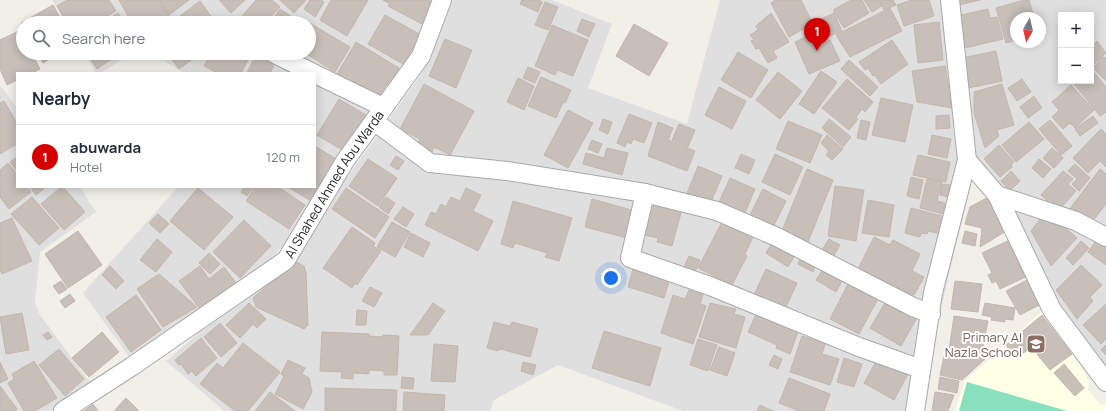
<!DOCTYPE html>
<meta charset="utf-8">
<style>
:root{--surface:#fff;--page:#f6f6f7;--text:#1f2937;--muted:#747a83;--line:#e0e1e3;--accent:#d40000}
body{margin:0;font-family:Manrope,sans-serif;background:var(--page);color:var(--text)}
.controls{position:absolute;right:12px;top:12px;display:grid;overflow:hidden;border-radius:0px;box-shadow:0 2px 10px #0003}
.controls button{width:36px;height:36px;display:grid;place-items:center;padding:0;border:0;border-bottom:1px solid var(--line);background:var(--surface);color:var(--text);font:20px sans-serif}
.compass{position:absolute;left:1010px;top:12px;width:36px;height:36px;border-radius:50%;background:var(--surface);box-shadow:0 2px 10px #0003;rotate:188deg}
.you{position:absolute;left:611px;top:278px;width:14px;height:14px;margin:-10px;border:3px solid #fff;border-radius:50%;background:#1a73e8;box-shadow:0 0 0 6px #1a73e833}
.badge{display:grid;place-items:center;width:26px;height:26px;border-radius:50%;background:var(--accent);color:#fff;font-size:13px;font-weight:700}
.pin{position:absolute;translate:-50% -33px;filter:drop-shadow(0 1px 2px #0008)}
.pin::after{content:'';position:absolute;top:21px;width:14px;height:12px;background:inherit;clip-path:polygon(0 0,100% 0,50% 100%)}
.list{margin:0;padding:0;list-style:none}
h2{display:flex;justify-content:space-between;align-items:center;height:52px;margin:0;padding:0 16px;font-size:17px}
h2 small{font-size:13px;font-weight:400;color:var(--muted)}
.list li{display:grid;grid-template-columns:26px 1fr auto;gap:12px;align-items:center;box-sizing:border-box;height:64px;padding:0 16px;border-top:1px solid var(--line)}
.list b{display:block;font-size:15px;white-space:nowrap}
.list p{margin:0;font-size:13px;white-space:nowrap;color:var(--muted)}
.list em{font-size:13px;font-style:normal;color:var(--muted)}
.icon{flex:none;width:22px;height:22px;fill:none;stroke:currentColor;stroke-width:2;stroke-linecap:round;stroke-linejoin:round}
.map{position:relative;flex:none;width:1106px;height:411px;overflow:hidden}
.search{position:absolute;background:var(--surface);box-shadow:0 2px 10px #0003;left:16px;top:16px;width:300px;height:44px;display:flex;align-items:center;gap:10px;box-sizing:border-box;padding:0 14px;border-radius:22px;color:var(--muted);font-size:15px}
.panel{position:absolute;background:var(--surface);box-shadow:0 2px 10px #0003;left:16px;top:72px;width:300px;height:116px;border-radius:0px}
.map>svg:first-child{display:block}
</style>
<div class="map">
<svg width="1106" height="411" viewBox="0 0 1106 411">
<rect width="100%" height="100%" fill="#f2efe9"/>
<!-- residential -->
<path fill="#e0dfdf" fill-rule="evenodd" d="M52,0H441L379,117L259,277L130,358L83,293L178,187H315V73H184L150,53H309V23H66Z
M453,0H552L612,24L588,88L687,124L720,0H1106V367L1074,336L1009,204L972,180L916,411H683L558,365L494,400L490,411H224L166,361L276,267L338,190L422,73ZM1061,15H1091V81H1061ZM1016,18H1040V42H1016Z
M84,53H134L100,73H96Z
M0,85L17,108V187H80L96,212L40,252L35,303L40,315L91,384L52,411H0Z"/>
<!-- education -->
<path fill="#ffffe5" d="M1046,308L1089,381L1088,390L1100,405L1106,404V411H955L964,382Z"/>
<!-- pitch -->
<path fill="#88e0be" d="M967,382L1067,411H959Z"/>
<!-- building -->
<path fill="#c7bfb8" stroke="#c4b6ab" d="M67,0H109L116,11L95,23H67L57,6Z
M119,0H159L169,16L157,23H132Z
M160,0H189L169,15Z
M219,0H245L231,13Z
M256,0H272L280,7L265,23H236Z
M280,0H306L294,13Z
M310,0H321L324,2L315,17L304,9Z
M331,0H368L347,36L320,20Z
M383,0H428L434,3L422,24L388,6L390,4Z
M522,0H538L542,2L538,12L520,4Z
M775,0H801L813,24L789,37L771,3Z
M851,0H862L869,13L844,28L833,10Z
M864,0H879L882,6L872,12Z
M880,0H893L896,5L884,10Z
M912,0H929L934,16L904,26L897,5Z
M958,0H980L959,5Z
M1024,0H1029L1034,18H1016V40L1006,43L996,8Z
M200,1L216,23H171Z
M545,2L558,7L548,30L535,25Z
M53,5L63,23H23V27L21,23Z
M890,8L902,31L850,57L836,35Z
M280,9L301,23H270Z
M988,9L990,18L997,17L1003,39L965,48L957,16Z
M118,13L125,23H103Z
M771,13L789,42L773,51L777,58L768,63L759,48L756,49L751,41L754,40L750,35L758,30L756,26Z
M834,13L842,31L827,37L819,20Z
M385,15L421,35L403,64L368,44Z
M582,19L595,24L589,37L577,31Z
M308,22L350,47L335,72L305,53H309Z
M939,22L943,60L918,63L914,25Z
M634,24L668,43L649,76L616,56Z
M552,25L588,40L573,76L557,70L555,75L535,66Z
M21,30L23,34V53H32L40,69L32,73H17V80L7,85L0,69V40Z
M821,30L826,42L830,40L840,61L809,74L795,42Z
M445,39L472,50L456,88L429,76Z
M892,40L908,64L881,84L875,75L873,76L868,68L865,70L859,62Z
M1097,41L1106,53L1091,67V47Z
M356,42L399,68L389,85L387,84L378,98L337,74Z
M996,51L1002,81L968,88L962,58Z
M738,52L768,70L751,98L721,80Z
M37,53H60L43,63Z
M86,53H121L97,69Z
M167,53H201L179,69Z
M211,53L215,56L216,53H252L241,73H217L204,66Z
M256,54L275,63L270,73H247Z
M1103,57L1106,58V81L1093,68Z
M849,60L878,87L870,96L841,69Z
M945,66L952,108L917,102L912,71Z
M528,67L540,72L535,83L523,78Z
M1092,70L1106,87V112L1100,116L1074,84L1079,81H1091Z
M821,71L837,82L814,114L799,104Z
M778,72L802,91L780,119L756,100Z
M541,77L571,90L565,103L563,102L556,118L528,106Z
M518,78L534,86L524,110L507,102Z
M847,79L873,102L865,112L862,109L856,117L858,119L849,130L822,108Z
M1022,79L1031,92L1017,101L1008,88Z
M424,84L474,111L450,155L434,147L432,152L418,144L420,139L400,129Z
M1002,84L1014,125L997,130L999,136L985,148L974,113V92Z
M1071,85L1094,110L1075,128L1070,123L1063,129L1052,117L1059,110L1052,102Z
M719,87L746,101L732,129L705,115Z
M1034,96L1042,108L1028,118L1020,107Z
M881,98L913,105L905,142L872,135Z
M339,99L366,115L344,151L317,135Z
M4,101L17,123V144L0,154V103Z
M568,110L593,123L568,168L544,155Z
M629,114L652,123L644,143L633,139L631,144L627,142L625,147L617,143Z
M949,115L950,128L936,129V116Z
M1093,116L1098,123L1080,136L1075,129Z
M603,119L612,122L608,134L599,130Z
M829,119L851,137L843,147L822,128Z
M861,120L870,122L866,140L857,138Z
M1050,120L1072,146L1061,155L1039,129Z
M788,121L822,135L810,163L776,149Z
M658,122L673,128L668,140L695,151L687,171L648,156Z
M1029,122L1044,139L1016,162L1002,145Z
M679,124L695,130L688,147L672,140Z
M1101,129L1106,134V167L1100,161L1088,173L1073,158Z
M827,135L843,149L832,160L826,155L829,151L821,143Z
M932,135L951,139L947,158L928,154Z
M592,140L602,144L598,153L588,149Z
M999,145L1014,162L1011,165L1012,167L1000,177L984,159Z
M315,146L336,159L311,201L288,187H315Z
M607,148L628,153L622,175L583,164L586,153L604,158Z
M1052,148L1063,158L1054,168L1043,158Z
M741,154L755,160L749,174L735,168Z
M775,154L803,167L790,195L762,182Z
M918,155L950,162L946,182L913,175Z
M396,156L404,161L398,170L390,165Z
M17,157V171L10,162Z
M368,159L397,178L378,206L349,186Z
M1039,159L1051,169L1043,178L1032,168Z
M8,163L17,174V187H27L31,192L9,209L0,197V170Z
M1075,164L1090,178L1079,191L1072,184L1077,179L1068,171Z
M698,166L722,176L711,202L687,193Z
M807,169L833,180L808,242L782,231Z
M1100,169L1106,174V204L1092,222L1069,210Z
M1011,171L1020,181L1010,191L1001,181Z
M1063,171L1073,179L1068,184L1076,191L1058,211L1041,195Z
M911,177L923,180L919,199L907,196Z
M730,178L755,189L745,213L719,202Z
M927,179L942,182L937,201L945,203L943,214L920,208Z
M942,184L951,185L948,197L940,195Z
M835,186L864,190L856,241L828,236Z
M30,187H46L36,195Z
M61,187H63L85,212L64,230L41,204Z
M244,187H253L247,196L241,192Z
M255,187H278L305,205L289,229L246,201Z
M198,188L233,217L204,250L170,221Z
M346,188L389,217L375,238L332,209Z
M466,188L481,195L473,211L493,221L478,251L425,225L431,212L436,214L441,204L446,207L451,197L460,201Z
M763,189L786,201L773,227L750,215Z
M992,195L1011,228L980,247L982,228L965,224L970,207Z
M32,197L59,228L39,245L11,214Z
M386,197L395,203L388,214L379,207Z
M592,199L635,211L627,238L585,227Z
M868,200L894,205L889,237L862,233Z
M513,201L572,218L559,261L545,257L547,253L515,243L513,248L501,244Z
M655,201L682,209L672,246L657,242L658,238L645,235Z
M403,207L414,214L406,227L394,219Z
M911,208L946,217V235L928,231L927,234L921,233L920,237L905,233Z
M1046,211L1077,238L1051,266L1031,231Z
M158,214L169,224L160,233L149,223Z
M12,218L32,261L2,274L0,270V223Z
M244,220L271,246L240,278L213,252Z
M723,220L754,235L745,254L747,256L732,285L698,268Z
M392,222L410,232L395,257L377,247Z
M352,227L375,243L373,246L381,251L357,285L355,283L352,288L323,268Z
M78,231L102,265L68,288L45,254Z
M965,231L977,234L975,246L962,243Z
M411,233L430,243L423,257L404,247Z
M874,237L890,245L893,240L920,254L912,271L924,277L914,295L904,291L903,294L857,271Z
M1014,238L1032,274L1000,289L996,281L992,283L988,275L992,273L982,253Z
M157,239L172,252L156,272L140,260Z
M829,239L840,245L833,257L822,250Z
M773,241L795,255L788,267L766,253Z
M1081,241L1089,248L1073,265L1066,258Z
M1096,241L1106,248V265L1088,252Z
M209,253L220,264L210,274L199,263Z
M689,256L700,260L695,272L684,267Z
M801,257L816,264L813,272L798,264Z
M295,261L304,266L306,273L308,325L304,329L256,307L253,298Z
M634,265L671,275L664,298L628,287Z
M1081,265L1102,285L1090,297L1093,301L1077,319L1056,290Z
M110,266L124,281L116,289L102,275Z
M200,266L209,279L224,267L236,283L200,309L179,281Z
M824,268L843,279L836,292L816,280Z
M766,269L797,283L785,309L754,295Z
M159,274L197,307L163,327L137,289Z
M1029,279L1043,303L1020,315L1006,291Z
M850,280L880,295L859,334L830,319Z
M61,281L67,289L59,294L53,286Z
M955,281L982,284L978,312L951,309Z
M370,287L382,293L374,307L362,301Z
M689,290L703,295L700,304L706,306L693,344L661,333L673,295L685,299Z
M70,294L75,301L65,308L60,301Z
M136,295L161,330L131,352L106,317Z
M888,298L918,316L901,346L870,328Z
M249,303L266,319L257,328L253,324L240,338L226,325Z
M433,303L445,311L428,335H410Z
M710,303L736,309L734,314L745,317L736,348L699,337Z
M985,303L1015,308L1013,320L1005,319V322L991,320L992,317L982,315Z
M1106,304V339L1101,344L1083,325Z
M759,308L800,326L790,354L776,348L777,345L748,332Z
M357,310L367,311L366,325H356Z
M22,313L29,350L6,354L0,317Z
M1042,315L1072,354L1050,370L1031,347L1016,359L1006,345Z
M954,316L988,321L981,355L949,350Z
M494,322L510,326L512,322L538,329L530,357L500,349L498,351L487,348Z
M220,323L237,343L221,357L204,337Z
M604,331L661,348L650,386L592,368Z
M48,332L52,337L47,340L43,335Z
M102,332L119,352L89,377L72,358Z
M322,332L369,334V336L383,337V335L399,336L397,375H384V371L369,370V374L353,373V379L341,378L342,372L320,371Z
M802,336L825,344L822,354L839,359L830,385L790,372Z
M201,338L217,358L196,376L192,371L188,374L181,364L179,365L175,360Z
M698,339L717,345L708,371L690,365Z
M243,343L280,372L248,411H235L200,384L217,363L223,368Z
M434,344L458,346L455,382L431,381Z
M1106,345V355L1101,350Z
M719,347L735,353L727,376L710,370Z
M59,349L84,379L65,396L39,365Z
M945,352L986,358L962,380L940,375Z
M774,355L782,359L778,369L769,365Z
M844,358L862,364L854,387L837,382Z
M878,358L908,374L894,400L864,383Z
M288,360L305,368L302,374L309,378L312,392L303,409L275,394L284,376L281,374Z
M34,361L57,398L35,411H24L8,383L14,379L12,374Z
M0,362L8,379L0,383Z
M523,362L536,365L533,375L521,371Z
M1064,364L1084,388L1075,396L1054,373Z
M402,377L414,378L413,389L401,388Z
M940,377L959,381L957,393L938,389Z
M789,378L830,394L824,411H799L779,403Z
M0,386L17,409L15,411H0Z
M325,388L397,390L396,411H325Z
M270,392L295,411H255Z
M404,392L445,395L444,411H403Z
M935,392L954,395L948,411H932Z
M126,398L139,411H114Z
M93,404L98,411H84Z
M760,405L773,411H757Z"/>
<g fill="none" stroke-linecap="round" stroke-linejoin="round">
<defs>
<g id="street">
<path d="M273,53L313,73"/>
<path d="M315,74L383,107"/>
<path d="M374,121L430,163L507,171L645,193L630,258L710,286L859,347L921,369"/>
<path d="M967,160L997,195L1052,310L1106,382"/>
<path d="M645,193L717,211L777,237L913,307L931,314"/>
<path d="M997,195L1076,221L1106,237"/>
<path id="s1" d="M63,411L131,367L286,260L345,161L421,56L442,0"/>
<path d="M915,411L933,293L967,160L950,0"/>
</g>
</defs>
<!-- street casing -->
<use href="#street" stroke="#a9a9a9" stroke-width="20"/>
<!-- street -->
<use href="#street" stroke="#fff" stroke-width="18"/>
</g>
<!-- icons -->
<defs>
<symbol id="school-square" viewBox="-11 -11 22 22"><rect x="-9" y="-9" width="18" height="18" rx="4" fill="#8d6e63" stroke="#fff"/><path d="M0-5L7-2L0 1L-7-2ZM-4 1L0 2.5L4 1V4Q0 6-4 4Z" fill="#fff"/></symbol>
</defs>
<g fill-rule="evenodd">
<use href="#school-square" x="1025" y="333" width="22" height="22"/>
</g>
<g text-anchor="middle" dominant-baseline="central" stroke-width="4" stroke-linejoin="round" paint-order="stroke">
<!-- street labels -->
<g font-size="13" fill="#222" stroke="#fff">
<text stroke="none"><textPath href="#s1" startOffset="359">Al Shahed Ahmed Abu Warda</textPath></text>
</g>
<!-- education labels -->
<g font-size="13" fill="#785e54" stroke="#fff" text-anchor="end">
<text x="1022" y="337">Primary Al<tspan x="1022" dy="15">Nazla School</tspan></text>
</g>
</g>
</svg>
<div class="controls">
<button>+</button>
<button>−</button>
</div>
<svg class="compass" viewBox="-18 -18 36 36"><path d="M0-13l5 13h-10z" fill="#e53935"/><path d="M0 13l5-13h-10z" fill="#747a83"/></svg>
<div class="you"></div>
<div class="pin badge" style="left:817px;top:51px">1</div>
<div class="search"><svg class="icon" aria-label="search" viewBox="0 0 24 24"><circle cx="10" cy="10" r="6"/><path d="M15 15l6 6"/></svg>Search here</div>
<section class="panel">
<h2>Nearby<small></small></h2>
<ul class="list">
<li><span class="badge">1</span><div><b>abuwarda</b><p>Hotel</p></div><em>120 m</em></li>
</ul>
</section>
</div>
